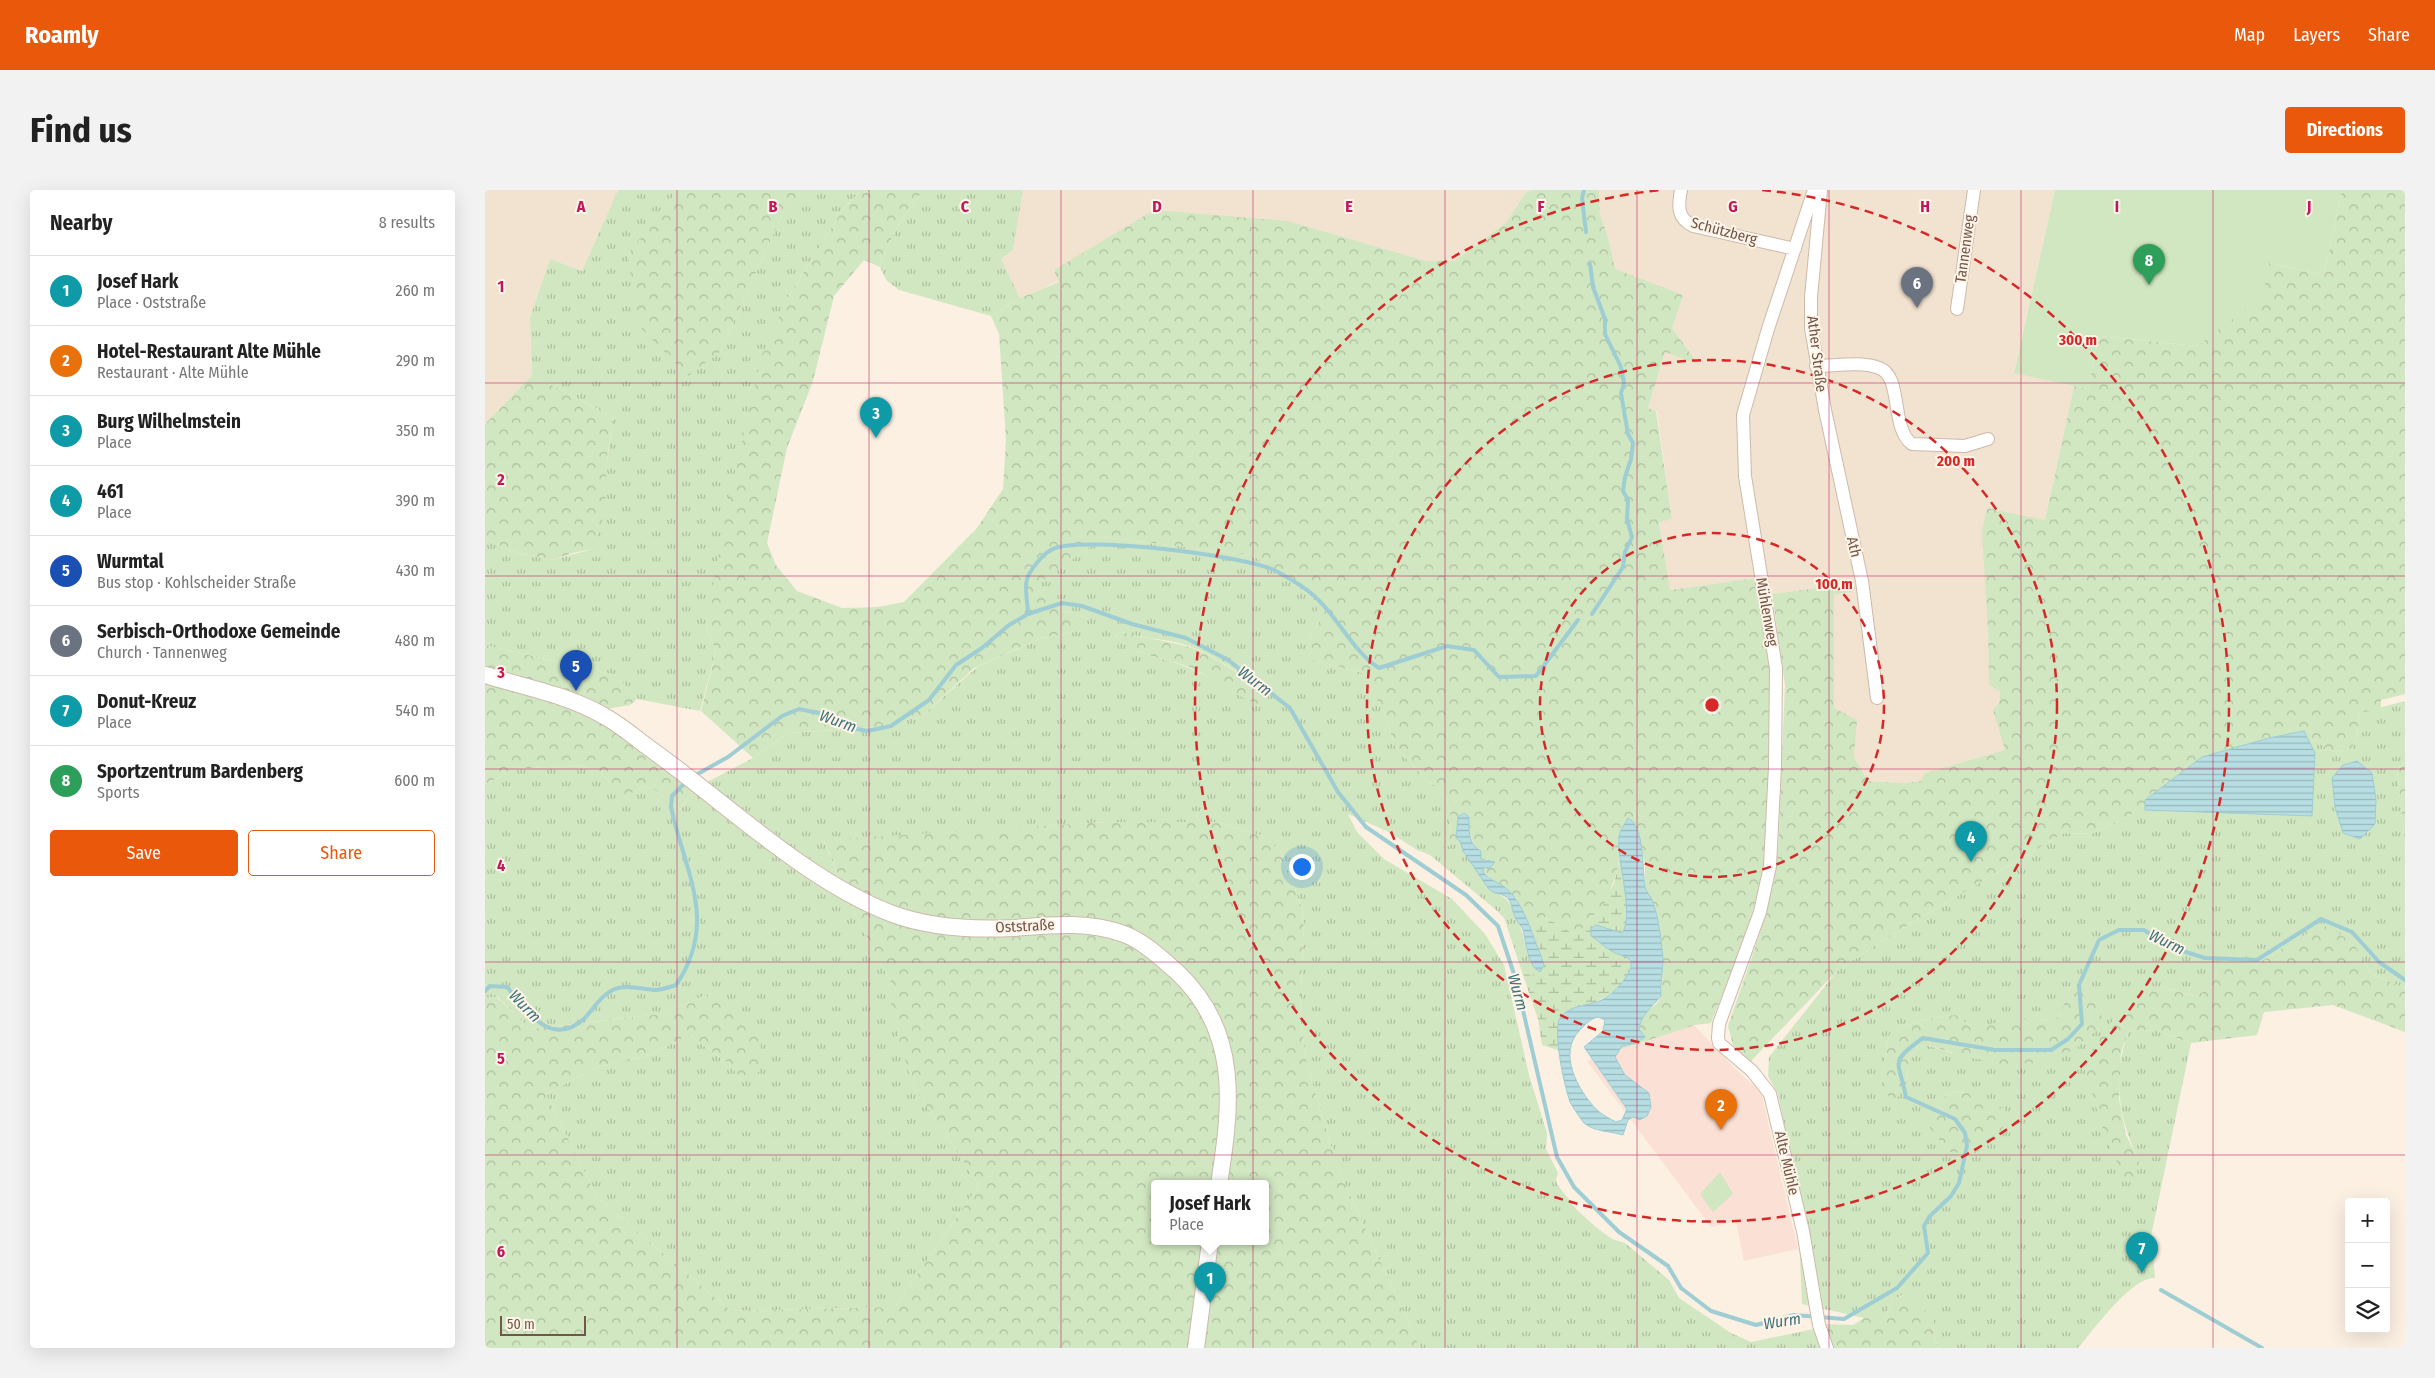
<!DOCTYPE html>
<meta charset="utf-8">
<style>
:root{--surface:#fff;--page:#f2f2f2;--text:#222;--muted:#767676;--line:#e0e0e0;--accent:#ea580c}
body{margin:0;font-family:"Fira Sans Condensed",sans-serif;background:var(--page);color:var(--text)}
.controls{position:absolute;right:15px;bottom:15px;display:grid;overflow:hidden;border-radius:5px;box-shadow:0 5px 20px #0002}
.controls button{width:45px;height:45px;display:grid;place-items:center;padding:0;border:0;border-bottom:1px solid var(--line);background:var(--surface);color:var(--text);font:25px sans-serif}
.scale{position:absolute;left:15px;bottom:12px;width:86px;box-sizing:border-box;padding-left:5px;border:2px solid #715649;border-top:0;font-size:14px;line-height:18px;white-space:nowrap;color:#715649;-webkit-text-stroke:4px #fef4e7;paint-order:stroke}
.you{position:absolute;left:816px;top:676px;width:18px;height:18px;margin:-12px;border:4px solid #fff;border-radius:50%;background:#1a73e8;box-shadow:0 0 0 8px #1a73e833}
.badge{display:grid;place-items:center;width:32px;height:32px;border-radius:50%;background:var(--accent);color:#fff;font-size:16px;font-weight:700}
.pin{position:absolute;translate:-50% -41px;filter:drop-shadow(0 1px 2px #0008)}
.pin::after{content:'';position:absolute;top:26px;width:18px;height:15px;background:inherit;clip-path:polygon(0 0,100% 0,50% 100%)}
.popup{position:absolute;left:666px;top:990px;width:118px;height:65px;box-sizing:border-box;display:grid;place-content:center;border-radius:5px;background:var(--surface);filter:drop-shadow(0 1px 4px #0005);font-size:16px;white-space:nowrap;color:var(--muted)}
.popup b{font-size:19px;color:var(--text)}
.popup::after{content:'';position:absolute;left:50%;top:100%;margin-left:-10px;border:10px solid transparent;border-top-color:var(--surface)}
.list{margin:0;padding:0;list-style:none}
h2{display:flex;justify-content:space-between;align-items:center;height:65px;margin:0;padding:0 20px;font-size:21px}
h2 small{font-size:16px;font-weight:400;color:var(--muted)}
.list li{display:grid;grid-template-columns:32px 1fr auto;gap:15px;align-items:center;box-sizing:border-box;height:70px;padding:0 20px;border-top:1px solid var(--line)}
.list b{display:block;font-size:19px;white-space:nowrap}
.list p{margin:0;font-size:16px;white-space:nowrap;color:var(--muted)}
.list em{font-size:16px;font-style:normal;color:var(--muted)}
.actions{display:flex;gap:10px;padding:15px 20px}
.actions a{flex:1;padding:11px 0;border:1px solid var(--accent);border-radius:5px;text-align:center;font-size:18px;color:var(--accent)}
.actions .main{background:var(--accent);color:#fff}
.icon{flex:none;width:28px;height:28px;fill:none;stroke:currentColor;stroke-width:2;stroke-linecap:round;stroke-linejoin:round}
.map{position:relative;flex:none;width:1920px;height:1158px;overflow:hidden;border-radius:5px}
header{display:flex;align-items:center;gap:30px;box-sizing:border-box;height:70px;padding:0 25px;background:var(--accent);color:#fff}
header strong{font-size:24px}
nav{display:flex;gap:28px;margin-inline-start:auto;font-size:18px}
.intro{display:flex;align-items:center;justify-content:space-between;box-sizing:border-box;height:120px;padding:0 30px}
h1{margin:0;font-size:35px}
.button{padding:12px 22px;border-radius:5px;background:var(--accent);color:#fff;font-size:18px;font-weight:700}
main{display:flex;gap:30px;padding:0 30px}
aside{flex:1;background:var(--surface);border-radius:5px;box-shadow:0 5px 20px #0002}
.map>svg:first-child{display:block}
</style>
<header>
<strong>Roamly</strong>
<nav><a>Map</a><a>Layers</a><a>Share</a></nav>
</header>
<div class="intro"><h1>Find us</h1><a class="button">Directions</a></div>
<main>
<aside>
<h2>Nearby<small>8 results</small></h2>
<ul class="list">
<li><span class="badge" style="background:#0f9aa8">1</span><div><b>Josef Hark</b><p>Place · Oststraße</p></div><em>260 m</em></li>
<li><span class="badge" style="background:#e8710a">2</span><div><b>Hotel-Restaurant Alte Mühle</b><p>Restaurant · Alte Mühle</p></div><em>290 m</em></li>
<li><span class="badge" style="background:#0f9aa8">3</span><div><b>Burg Wilhelmstein</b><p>Place</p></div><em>350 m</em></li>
<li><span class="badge" style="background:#0f9aa8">4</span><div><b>461</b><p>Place</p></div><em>390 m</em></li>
<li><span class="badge" style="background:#1a4fb4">5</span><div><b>Wurmtal</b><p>Bus stop · Kohlscheider Straße</p></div><em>430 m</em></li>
<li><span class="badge" style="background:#6b7280">6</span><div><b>Serbisch-Orthodoxe Gemeinde</b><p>Church · Tannenweg</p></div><em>480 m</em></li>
<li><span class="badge" style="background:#0f9aa8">7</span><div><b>Donut-Kreuz</b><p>Place</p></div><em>540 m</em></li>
<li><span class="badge" style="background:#2e9e5b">8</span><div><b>Sportzentrum Bardenberg</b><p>Sports</p></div><em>600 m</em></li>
</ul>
<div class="actions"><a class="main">Save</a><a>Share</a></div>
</aside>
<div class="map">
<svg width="1920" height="1158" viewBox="0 0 1920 1158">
<defs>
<pattern id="grass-tufts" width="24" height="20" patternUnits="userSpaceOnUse" patternTransform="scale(1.25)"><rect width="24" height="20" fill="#d1e7c1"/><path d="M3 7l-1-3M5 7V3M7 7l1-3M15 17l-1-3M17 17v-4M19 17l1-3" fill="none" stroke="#aebe9f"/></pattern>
<pattern id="forest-crowns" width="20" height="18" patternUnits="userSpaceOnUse" patternTransform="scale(1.25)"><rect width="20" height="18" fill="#d1e7c1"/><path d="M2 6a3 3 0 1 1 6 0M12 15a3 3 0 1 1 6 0" fill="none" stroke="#aebe9f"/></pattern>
<pattern id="wetland-marsh" width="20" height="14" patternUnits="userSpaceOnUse" patternTransform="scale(1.25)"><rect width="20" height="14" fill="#d1e7c1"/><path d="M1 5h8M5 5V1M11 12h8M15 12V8" fill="none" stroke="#aebe9f"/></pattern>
<pattern id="water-rules" width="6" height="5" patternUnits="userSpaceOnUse" patternTransform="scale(1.25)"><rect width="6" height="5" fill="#b7dee3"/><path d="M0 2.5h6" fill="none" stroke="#99b7ba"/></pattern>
</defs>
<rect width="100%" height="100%" fill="#fbf0e1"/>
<!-- residential -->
<path fill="#f2e2d0" d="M0,0H133L97,81L65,69L45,127L47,185L0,234Z
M538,0H1047L1041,2L1021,33L971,71H941L803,31L569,80L574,91L535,108L516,69L528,60Z
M1114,0H1570L1529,182L1589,196L1560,330L1502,318L1504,495L1515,502L1514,513L1521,560L1440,583L1437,591L1417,593L1383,591L1369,567L1371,530L1349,519V405L1370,401L1369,393L1287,404L1270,388L1185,400L1174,331L1187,329L1172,221L1163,218L1180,162L1212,173L1187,138L1197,105L1130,80L1123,47L1115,25Z"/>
<!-- commercial -->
<path fill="#fbe0d5" d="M1209,835L1248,877L1276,902L1313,1059L1259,1071L1251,1031L1226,1037L1102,871Z"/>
<!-- grass -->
<path fill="url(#grass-tufts)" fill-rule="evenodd" d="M133,0H193L143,65L235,162L298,23L320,0H377L359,18L302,109L221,437L231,461L215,521L152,509L130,485L0,455V348L26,361L67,370L108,359L128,232L125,225L47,185L45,127L65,69L97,81Z
M439,0H538L528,60L516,69L535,108L506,126L414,100L401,90L395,77C405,47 419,24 439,0Z
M618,347L767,365L828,408L834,423V432L823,449L824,469L878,483L900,525L910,556L942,591L954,598L962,611L966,627L965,641L964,651L959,658L975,650L978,661L1014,705C1032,708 1044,768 1048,786L1037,782L1019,728L1011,720L945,665L932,660L904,642L863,624L872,642L899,669L967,709L1000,744L1019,775L1044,885L1062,943L1061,959L1073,983L1071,990L1072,994L1092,1020L1112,1038L1127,1049L1140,1053L1184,1090L1194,1108L1246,1143L1266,1152L1329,1139L1335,1158H935L853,979L822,875L815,827L819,725L797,662L775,645L734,632H620L339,651L365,715L411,802L427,894L494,995L410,1117L246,1121L112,1007L61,904L112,877L165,865L203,845L245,874L258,892L226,803L176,824L45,839L13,807L0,808V594L31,579L94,575L116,583L140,607L158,596L170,600L195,619L209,599L268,568L303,543L393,537L437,526L492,477L554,449L597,440L603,429L580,420L547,398ZM636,442C658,449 682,448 704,456C728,465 753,482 774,497L769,513C748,501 727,487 704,478C679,467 652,467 630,446Z
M1920,511V573L1912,580L1920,657V798L1886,784L1869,754L1788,764L1767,777H1733L1724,800L1707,806L1676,796L1598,873L1604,892L1654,971C1633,927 1627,886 1644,840L1672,841L1706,853L1666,1046L1670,1088C1646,1087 1609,1140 1593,1158H1455L1450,1151L1448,1127L1417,1105L1406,1112L1400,1129L1379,1128L1317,1114L1312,999L1293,904L1283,886L1284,867L1352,781L1403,747L1579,643L1606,644L1645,625L1698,585L1765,556L1827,549C1845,558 1845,567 1867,558L1872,545L1874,523ZM1581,808L1591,859L1467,863L1441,855L1424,860L1422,892L1397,886L1404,845C1426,831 1446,826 1472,825L1487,839L1532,828L1556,830L1575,827ZM1469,902L1484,903L1464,962L1439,929L1451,911Z"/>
<!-- forest -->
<path fill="url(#forest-crowns)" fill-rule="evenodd" d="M193,0H320L298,23L235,162L203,186L152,134L143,64Z
M377,0H439C419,24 405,47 395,77L379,70L349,106L328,191L302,258L282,353L291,375L312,401L357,418L393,417L419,412L492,338L518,299L521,250L514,144L506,126L535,108L574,92L569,80L669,20L803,31L941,71H970L1021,33L1041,2L1047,0H1114L1115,25L1123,47L1130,79L1198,105L1187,138L1213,174L1180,162L1163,218L1171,221L1187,329L1174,332L1185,400L1270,388L1287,479L1288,507L1279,680L1261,745L1226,833L1210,835L1134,860L1137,856L1156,850C1149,817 1174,821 1176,805C1180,774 1175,744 1168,713C1167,707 1161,702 1160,696C1159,689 1161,681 1160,673C1157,662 1154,651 1153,640L1134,645C1138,683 1126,693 1115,726L1108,725L1095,742L1087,743L1060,727L1043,735L1031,708L998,682L1003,669H996C989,650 984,651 984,627H973L971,648L975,650L957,659L964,651L965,641L966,627L962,611L954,598L942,591L910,556L900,525L878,483L824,469L821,463L823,449L834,432V423L828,408L767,365L618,347L548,398L580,420L603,429L597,440L554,449L489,478L437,526L393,537L303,543L268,568L216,521L231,461L221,437L241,320L277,165L302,109L359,18Z
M1857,0H1920V504L1896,510V519L1874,523L1872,545L1867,558C1845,567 1845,558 1827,549L1765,556L1698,585L1645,625L1606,644L1579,643L1403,747L1352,781L1265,872L1248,855L1243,836L1275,743L1285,705L1293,661L1300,495L1287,404L1369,393L1370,401L1349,405V518L1372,530L1369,567L1383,591L1417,593L1436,591L1440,583L1520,560L1508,520L1514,513L1515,502L1504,495L1503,440L1497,342L1502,318L1560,330L1589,196L1603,199L1614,146L1712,156L1784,73L1839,85Z
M47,185L125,225L128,232L122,268L120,322L108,359L88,363L67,370L26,361L0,348V234Z
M636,442C657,448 679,450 701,456C722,461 768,491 783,507L779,516C752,509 730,488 704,477C678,467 652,467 630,446Z
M0,455L130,485L152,509L145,515L122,519L209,599L195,619L170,600L158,596L140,607L116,583L94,575L31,579L0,594Z
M1920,573V657L1912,580Z
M620,632H734L775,645L797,662L819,725L815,827L822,875L853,979L935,1158H0V808L12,807L46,839L176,824L226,803L250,815L276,849L275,881L258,892L245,874L203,845L165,865L112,877L61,904L112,1007L246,1121L410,1117L494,995L427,894L405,817L411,802L365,715L339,650ZM670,994H780V1052H670Z
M1836,735L1849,740L1869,754L1886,784L1920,798V842L1848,815L1779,822L1772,845L1706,853L1672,841L1644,840L1636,862L1634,909L1641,945L1654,971L1651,987L1641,992L1620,947L1598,873L1639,814L1676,796L1707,806L1724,800L1733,777H1767Z
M1603,797L1617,810L1616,836L1591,859L1556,873L1508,874L1441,855L1424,860L1422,892L1412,908H1404L1397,886L1404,845C1426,831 1446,826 1472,825L1487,839L1532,827L1556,830L1575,827L1581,808Z
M1469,902L1484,903L1520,919C1523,942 1508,950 1491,963L1464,962L1438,929L1451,911Z
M1420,1104L1448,1127L1450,1151L1455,1158H1348L1337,1134L1368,1135L1379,1128H1391L1393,1126L1400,1129L1406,1112Z"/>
<!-- wetland -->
<path fill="url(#wetland-marsh)" d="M1136,665C1138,683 1147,728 1138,743L1111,735L1107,746C1116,751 1122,760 1132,763C1136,765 1140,764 1143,767C1156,779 1127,804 1118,808C1104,816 1091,817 1076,827L1075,861L1057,855L1053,829L1037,782L1048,786L1041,757L1050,778L1056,766L1043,735L1060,727L1087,743L1095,742L1108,725L1115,726L1121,707L1129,694Z"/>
<!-- green -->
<path fill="#d1e7c1" d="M1570,0H1857L1839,85L1784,73L1778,106L1712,156L1614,146L1603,199L1529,183Z
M1235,982L1248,1004L1228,1022L1215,1004Z"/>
<!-- water -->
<path fill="url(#water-rules)" stroke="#9ecdd4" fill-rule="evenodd" d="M1819,541L1830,563L1827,626L1660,620V610L1717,567L1784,548Z
M1872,571L1887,583L1891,610L1890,634L1875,649L1858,643L1850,617L1847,588L1858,575Z
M979,623L984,627C984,640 983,654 996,661V669L1010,672L1004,679L999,677L998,682C1005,691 1015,692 1023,700C1040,716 1047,745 1056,766L1059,775L1055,782C1043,777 1041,752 1038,740C1036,735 1032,732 1030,727C1026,720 1028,711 1020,706C1014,703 1008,704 1003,698L978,661L975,651L971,648L973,627Z
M1143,628C1160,636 1157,680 1160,697C1161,702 1166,706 1167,710C1174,727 1176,750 1178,768C1178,781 1175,794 1176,806C1167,817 1156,825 1154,839L1160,847L1151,853L1137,856L1130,867L1140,885L1164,903L1166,917L1162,926L1155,930L1148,927L1143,930L1138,945C1125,941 1110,942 1099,933C1097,931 1088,917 1086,914C1080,901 1067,840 1075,828C1086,813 1107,817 1120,808C1129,802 1135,796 1141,787C1155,764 1138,769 1125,760C1118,756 1113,750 1106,746V738L1111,735L1137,743C1150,725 1131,669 1134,646C1135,640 1140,634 1143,628ZM1113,827L1120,830L1118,841L1099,857L1142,919L1137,930L1131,932C1125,929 1116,924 1111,919C1093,900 1072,863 1095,840C1101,834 1105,829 1113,827Z"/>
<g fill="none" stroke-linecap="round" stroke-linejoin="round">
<!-- stream -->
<path stroke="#9ecdd4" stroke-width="4" d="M1099,0L1097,8L1101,42
M1105,74L1108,97L1120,129V144L1136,177L1139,193L1136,203L1143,244L1148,253L1146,269L1140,287L1138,301L1143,310L1142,329L1147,347L1140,362L1138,377L1107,424
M543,424C543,414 539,399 542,389C545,380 557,365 566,360C590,344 767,366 793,382C805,389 818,396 828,405C853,426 866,460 894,478L962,456L989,460L1014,487L1051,486L1093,430
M209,586L243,567L297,526L314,519L338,524L363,537L382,541L406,536L444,510L471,475L497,458L524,435L543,424L577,413L597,416L647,434L701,448L743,470L805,518L853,602L881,637L981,705L1013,736L1031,790L1072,967L1089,997L1134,1042L1183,1076L1196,1098L1226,1121L1271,1135L1309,1125L1359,1129L1412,1098L1443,1063L1439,1036L1445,1026L1466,1006L1474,993L1482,956L1480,943L1470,929L1421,907C1414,870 1403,873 1438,848L1510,860H1566L1583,849L1597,834L1594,795L1614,750L1634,740H1659L1685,757L1720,768L1772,770L1836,729L1867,742L1894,772L1920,790
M0,801L5,796L22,797C43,822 66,859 100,828C109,818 117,804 130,799C142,794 159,800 172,800C178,799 185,797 191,795C234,732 200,683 186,617L187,606L201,592
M1676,1100L1777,1158"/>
<defs>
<path id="minor" d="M1196,0C1193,16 1192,28 1208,36L1310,59
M1329,0L1283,139L1258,225L1260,286L1291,478L1290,576L1285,676L1275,722L1234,834L1233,848L1234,853L1267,881L1285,904L1318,1041L1334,1135L1342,1158
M1336,0L1326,107V138L1340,220L1377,391L1392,508
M1472,119L1489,0
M1331,176C1350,176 1377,171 1394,178C1418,186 1405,238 1427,254L1480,256L1503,249"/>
<path id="tertiary" d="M0,485C39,497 83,505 119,526C134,534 147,545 160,555C237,609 318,689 405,723C444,738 488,740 529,738C568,735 602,731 639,744C658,751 677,769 692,782C756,842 746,917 734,994
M711,1158L725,1052"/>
</defs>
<!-- minor casing -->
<use href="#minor" stroke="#cdbaab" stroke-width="14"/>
<!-- tertiary casing -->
<use href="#tertiary" stroke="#cdbaab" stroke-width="18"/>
<!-- minor -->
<use href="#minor" stroke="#fff" stroke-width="12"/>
<!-- tertiary -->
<use href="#tertiary" stroke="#fff" stroke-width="16"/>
</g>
<!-- grid -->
<path fill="none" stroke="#c2185b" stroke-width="1" stroke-opacity="0.55" d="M192,0V1158M384,0V1158M576,0V1158M768,0V1158M960,0V1158M1152,0V1158M1344,0V1158M1536,0V1158M1728,0V1158M0,193H1920M0,386H1920M0,579H1920M0,772H1920M0,965H1920"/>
<!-- distance rings -->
<g fill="none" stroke="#d62828" stroke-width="2.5" stroke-dasharray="9 6">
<circle cx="1227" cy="515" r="172"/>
<circle cx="1227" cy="515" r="345"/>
<path d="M1277 0A517 517 0 1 1 1177 0"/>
</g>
<g text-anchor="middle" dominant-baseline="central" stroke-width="4" stroke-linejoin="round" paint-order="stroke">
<!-- street labels -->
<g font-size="15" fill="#715649" stroke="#fef4e7">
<text transform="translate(1239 41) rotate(15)">Schützberg</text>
<text transform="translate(1480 59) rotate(-82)">Tannenweg</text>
<text transform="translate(1332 164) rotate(83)">Ather Straße</text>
<text transform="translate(1369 357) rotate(77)">Ath</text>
<text transform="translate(1282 422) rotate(80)">Mühlenweg</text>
<text transform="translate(540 736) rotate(-3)">Oststraße</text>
<text transform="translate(1302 973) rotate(77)">Alte Mühle</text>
</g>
<!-- water labels -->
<g font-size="16" font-style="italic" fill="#41747d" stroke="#fef4e7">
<text transform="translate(770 491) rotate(37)">Wurm</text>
<text transform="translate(353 531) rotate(20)">Wurm</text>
<text transform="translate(1682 752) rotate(26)">Wurm</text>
<text transform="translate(1033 802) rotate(75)">Wurm</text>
<text transform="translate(40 816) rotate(46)">Wurm</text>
<text transform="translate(1297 1131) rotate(-9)">Wurm</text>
</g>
</g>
<g font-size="16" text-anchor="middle" font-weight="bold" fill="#c2185b" stroke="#fef4e7" stroke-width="4" stroke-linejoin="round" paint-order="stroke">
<text x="96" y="22">A</text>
<text x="288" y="22">B</text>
<text x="480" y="22">C</text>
<text x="672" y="22">D</text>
<text x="864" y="22">E</text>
<text x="1056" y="22">F</text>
<text x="1248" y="22">G</text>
<text x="1440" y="22">H</text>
<text x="1632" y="22">I</text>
<text x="1824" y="22">J</text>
<text x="16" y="102">1</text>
<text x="16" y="295">2</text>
<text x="16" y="488">3</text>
<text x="16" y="681">4</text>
<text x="16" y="874">5</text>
<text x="16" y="1067">6</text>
</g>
<circle cx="1227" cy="515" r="8" fill="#d62828" stroke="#fef4e7" stroke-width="2.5"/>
<g font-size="15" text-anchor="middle" font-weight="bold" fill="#d62828" stroke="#fef4e7" stroke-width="4" stroke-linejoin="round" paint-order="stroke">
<text x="1593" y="155">300 m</text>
<text x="1471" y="276">200 m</text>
<text x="1349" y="399">100 m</text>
</g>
</svg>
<div class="controls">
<button>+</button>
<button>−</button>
<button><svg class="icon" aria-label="layers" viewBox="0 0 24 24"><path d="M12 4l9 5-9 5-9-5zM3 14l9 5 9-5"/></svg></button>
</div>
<div class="scale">50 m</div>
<div class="you"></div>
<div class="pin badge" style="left:725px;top:1113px;background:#0f9aa8">1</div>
<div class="popup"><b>Josef Hark</b>Place</div>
<div class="pin badge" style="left:1236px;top:940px;background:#e8710a">2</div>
<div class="pin badge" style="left:391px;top:248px;background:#0f9aa8">3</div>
<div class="pin badge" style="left:1486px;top:672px;background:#0f9aa8">4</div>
<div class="pin badge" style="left:91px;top:501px;background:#1a4fb4">5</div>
<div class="pin badge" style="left:1432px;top:118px;background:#6b7280">6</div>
<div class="pin badge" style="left:1657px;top:1083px;background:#0f9aa8">7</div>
<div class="pin badge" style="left:1664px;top:95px;background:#2e9e5b">8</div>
</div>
</main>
